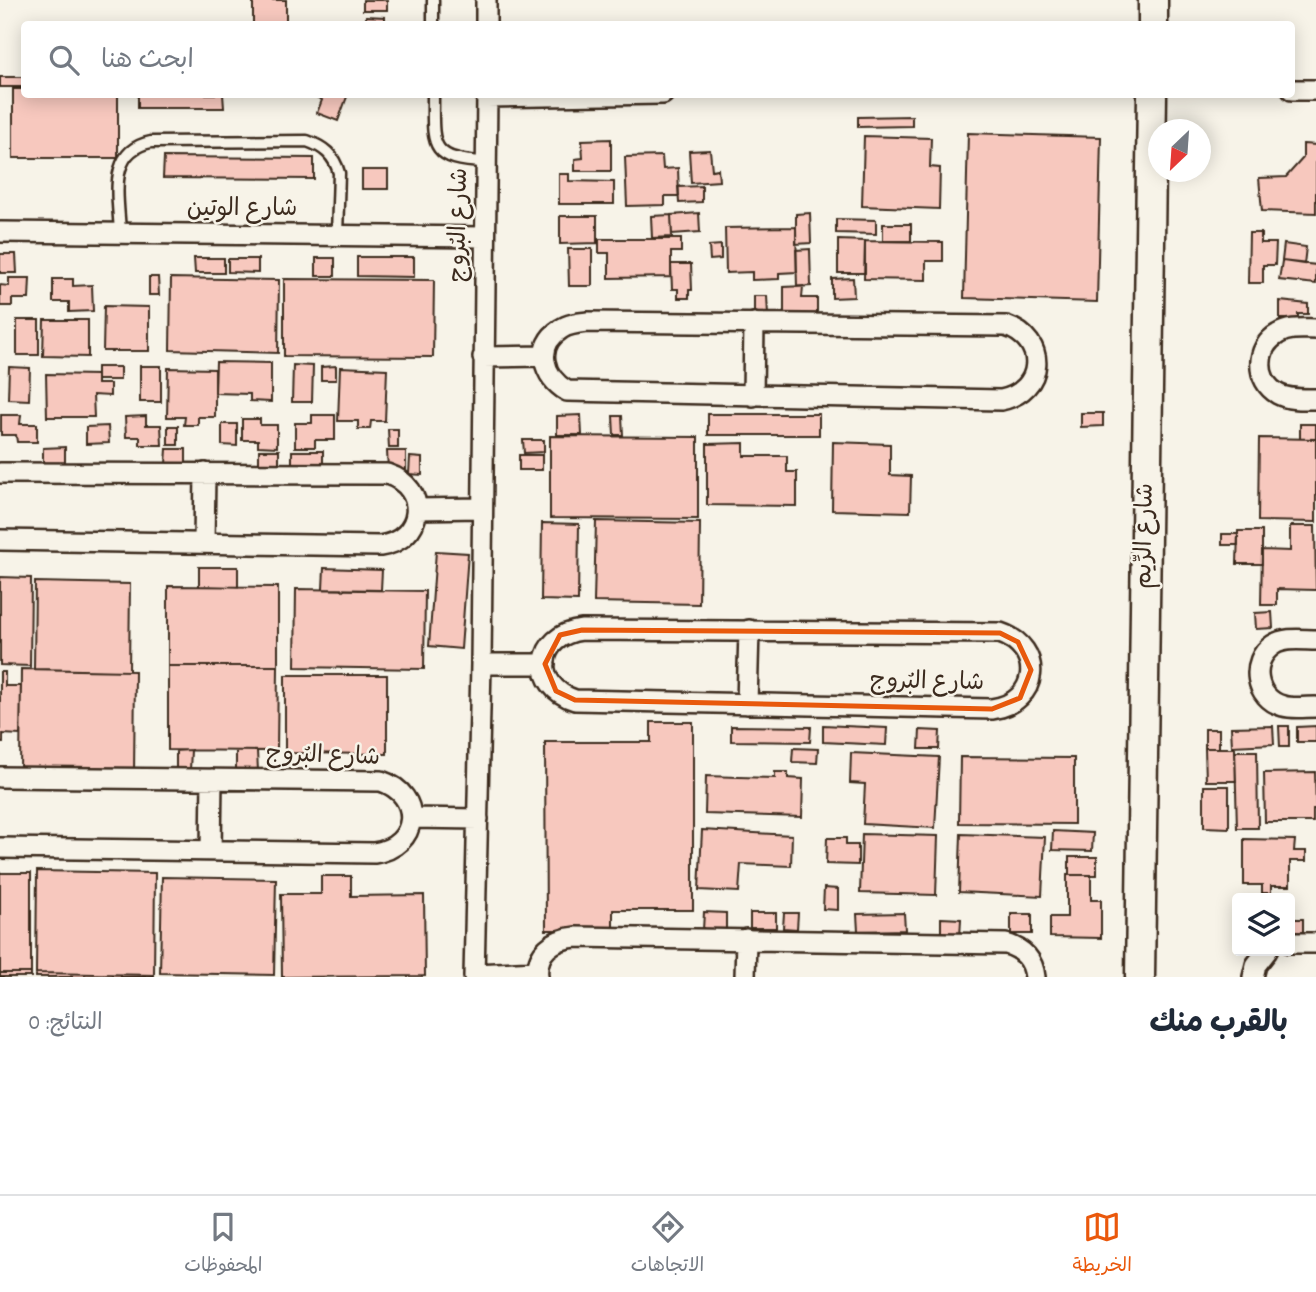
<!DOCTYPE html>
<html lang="ar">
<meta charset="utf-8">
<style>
:root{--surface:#fff;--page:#f6f6f7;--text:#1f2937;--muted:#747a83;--line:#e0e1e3;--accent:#ea580c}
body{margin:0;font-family:Dekko,"Playpen Sans Arabic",sans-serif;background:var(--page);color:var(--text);direction:rtl}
.controls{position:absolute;right:21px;bottom:21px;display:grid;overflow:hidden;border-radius:7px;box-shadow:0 4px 18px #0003}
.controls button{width:63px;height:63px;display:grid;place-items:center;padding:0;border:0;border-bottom:2px solid var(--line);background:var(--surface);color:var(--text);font:35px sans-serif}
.compass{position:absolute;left:1148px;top:119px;width:63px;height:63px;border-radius:50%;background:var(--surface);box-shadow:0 4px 18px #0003;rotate:205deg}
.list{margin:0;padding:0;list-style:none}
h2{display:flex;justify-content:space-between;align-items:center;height:91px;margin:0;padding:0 28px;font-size:30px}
h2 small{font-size:23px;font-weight:400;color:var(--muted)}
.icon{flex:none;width:38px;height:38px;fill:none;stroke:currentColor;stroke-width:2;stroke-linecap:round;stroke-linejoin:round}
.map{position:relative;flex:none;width:1316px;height:977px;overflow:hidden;direction:ltr}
.search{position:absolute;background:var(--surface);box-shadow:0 4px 18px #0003;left:21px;right:21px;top:21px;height:77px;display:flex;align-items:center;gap:18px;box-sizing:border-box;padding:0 24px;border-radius:7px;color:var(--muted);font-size:26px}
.sheet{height:217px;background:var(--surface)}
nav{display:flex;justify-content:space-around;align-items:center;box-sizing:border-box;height:98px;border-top:2px solid var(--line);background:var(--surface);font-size:19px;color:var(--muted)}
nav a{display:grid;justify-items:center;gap:4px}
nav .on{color:var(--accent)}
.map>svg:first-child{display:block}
</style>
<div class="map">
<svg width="1316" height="977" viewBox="0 0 1316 977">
<rect width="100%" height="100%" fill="#f7f3e8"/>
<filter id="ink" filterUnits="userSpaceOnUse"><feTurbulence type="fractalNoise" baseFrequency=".0143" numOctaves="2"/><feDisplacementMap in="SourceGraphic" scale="14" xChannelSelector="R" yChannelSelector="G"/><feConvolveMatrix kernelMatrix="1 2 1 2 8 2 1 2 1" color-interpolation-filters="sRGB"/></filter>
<g filter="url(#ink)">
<!-- building -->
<path fill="#f7c8be" stroke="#3b2a1e" stroke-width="2" d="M253,0H286V24H253Z
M363,0H387V10H363Z
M366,16L385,17V24H366Z
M0,77H24V87H0Z
M13,89H24V94H118V158H13Z
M138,94H223L224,108H138Z
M311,94H348L338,121L317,113L322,100Z
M912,116V126L858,127V117Z
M968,133L1101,137L1097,302L964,298Z
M864,136L931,138L930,167L940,168L939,209L862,206Z
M611,139V171H575V159L583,158L582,140Z
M1303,144L1316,145V213L1262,211L1259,178L1286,177L1303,158Z
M710,150L712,170L718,169L719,181L691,183L689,151Z
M662,156L663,169L678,168L679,196H665V205L627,206L625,157Z
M164,157L314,158V179L163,178Z
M362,170H388V189H362Z
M559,174H569V181L614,182V204H559Z
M702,186V202L679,203L678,187Z
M699,213L700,232L672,234L671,215Z
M810,213L811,243L796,244V214Z
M671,215L672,237L652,238L651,216Z
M560,216H597V243L560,244Z
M836,219L876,220V234L836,233Z
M883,224H911V241H883Z
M796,227L797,272L779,273V279L752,280V272L726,273L725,228Z
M1249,233H1261V243H1276L1275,265H1263V283H1248Z
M599,239H681V252H671V277L609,278V253H599Z
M838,240L865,241V273H838Z
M865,241L943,242V261H926V280L864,279Z
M1284,244L1306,247L1304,264L1282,261Z
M721,245V259L710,260L709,246Z
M568,249H592V286H569Z
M810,249L811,286L797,287L796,250Z
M0,254H16L17,273H0Z
M357,257H414V277L357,276Z
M194,258H224V273H195Z
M316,258H335V276H316Z
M228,259H258V273L228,272Z
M1282,261L1316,265V284L1279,280Z
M671,264H691L692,290H689V298H678V289H672Z
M149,277H158L159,295H149Z
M9,278H30L29,299H12V306H0V285L9,286Z
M171,278L279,280L278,353L170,350Z
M853,278L854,297L832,298V279Z
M53,279H73V286L92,285L93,311L69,312V302H53Z
M284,279L434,280L433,357L284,356Z
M803,286L802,298H817V316H784V287Z
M754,296H767L768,315H754Z
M1280,301L1308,304V314H1298V319H1280Z
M104,306L149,307V351H103Z
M17,320H39V355H17Z
M44,320H88V357L43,356Z
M216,362L271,363V402L250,401V394L215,393Z
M293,365L313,366L312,402H292Z
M140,366H161V402H140Z
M336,366V380H321V367Z
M9,367L30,368L29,400L8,399Z
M97,367H120V380H97Z
M340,367L387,369L385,421H371L370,429H358V421H338Z
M168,368L215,369V417H198V425H184L185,417H167Z
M46,374L97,375V384H110V396L93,395L94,417H47Z
M1081,413H1103V426L1081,427Z
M708,414H819V435H708Z
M1,415H21L20,424H37V442H17L16,435H1Z
M312,415H335V440H315V447H295V423H312Z
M581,415L582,435H557V416Z
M146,416V425H161L162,445H140V437H126L125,417Z
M613,416H622L623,435H614Z
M242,419H260V425H277V447L258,446V440H242Z
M222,424H237V446L222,445Z
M1300,424H1316V439H1300Z
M108,426L109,443L86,444V427Z
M168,426H178V445H168Z
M388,429H398V448H389Z
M550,436L698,437V519L550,518Z
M1259,438L1316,439V522L1258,521Z
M523,440H544V452L524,453Z
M833,442L890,444V475L911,476L910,512L832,510Z
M744,443V456H787V472H797V506L707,505V444Z
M65,447V465H43V448Z
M167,449H186V464H166Z
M259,450H279V468L259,467Z
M292,451H323V468L292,467Z
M387,451H406V470H388Z
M519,455H542V470H519Z
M410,457L422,458V475L409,474Z
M596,521L700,523L699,604L594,602Z
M542,523L579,524L578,601L541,600Z
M1290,526H1315L1316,590L1277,589V605H1261L1262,550L1290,551Z
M1238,531H1262V564H1237Z
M1222,534H1238V545H1222Z
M436,551L468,553L461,649L429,646Z
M199,567H238V587L199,586Z
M324,568L382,570L381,590L323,589Z
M0,577L31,578L30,666L0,665Z
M35,582L130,584L129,671L34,669Z
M168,586L278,587V666H168Z
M296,589L425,591L424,669L295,667Z
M1272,612L1273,628L1256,629L1255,613Z
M168,666H278L277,751L168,750Z
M21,669L135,671L134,776L20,774Z
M0,672H5V686H21L20,735L3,734V743H0Z
M285,675H387V754L285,753Z
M651,722H693V910H613V930H546L545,742H651Z
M823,725L887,728L886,745L823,742Z
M731,726L811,727L810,742L731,741Z
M1273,726L1274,744L1232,746L1231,727Z
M1279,726H1289V747H1280Z
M1316,726V742H1297V727Z
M1205,729H1219V748H1205Z
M920,730L940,731L939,749H919Z
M793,748L818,749L817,763L792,762Z
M1205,748H1235L1236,781H1206Z
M191,750L190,770H176V751Z
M236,751H257L258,771H236Z
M1235,751H1257L1258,828H1237Z
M851,753L939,757L935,828L863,824L865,784L850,783Z
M960,757L1074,758V824L959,823Z
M775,772H788V778L803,779L802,817L705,814L706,776L775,778Z
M1315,772L1316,809H1313V822H1265L1264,773Z
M1204,786H1229V828L1204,827Z
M702,830L792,835L791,866L741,864L739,892L699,890Z
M1053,831L1093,833L1092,851L1052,850Z
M862,834L938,836L936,895L860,893Z
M961,834L1045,837L1042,896L959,892Z
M827,838H846V845H858V865L826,864Z
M1244,839L1295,840L1294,851H1306V861H1290V886H1271V893H1262V885H1244Z
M1069,857H1097V875H1069Z
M37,871L155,873L154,975L36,973Z
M0,873H31V973H0Z
M1067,875H1091V900H1101V938L1050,937V917H1067Z
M321,876H351V896L424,895L425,976L282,977L281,894H321Z
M162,877L276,879L274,975L160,973Z
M824,888L838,889V910L823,909Z
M704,912L726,913V931L703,930Z
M750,913H776V928H750Z
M784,913H798L797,929L783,928Z
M904,913L905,930L858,931L857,914Z
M1011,914H1032V934H1011Z
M941,918L961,919L960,937L941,936Z
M1290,919H1303V938H1290Z
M0,973H31V977H0Z
M36,973L154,975V977H36Z"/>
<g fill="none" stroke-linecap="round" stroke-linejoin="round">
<defs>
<path id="lane" d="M433,24V0
M433,94C433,144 428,160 485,162
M120,234C119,199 106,151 151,142L307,141C324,147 334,155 339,173L337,235"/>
<path id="street" d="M486,0V24
M1292,90H1316
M487,97L663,94
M0,232L484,237
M587,322L1006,326C1048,340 1045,391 1001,400L567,391C543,377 534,346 561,329C568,324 578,323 587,322Z
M1316,329C1303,329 1289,327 1278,334C1255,347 1255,381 1278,394C1289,400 1303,399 1316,399
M483,357L544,356
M753,396L754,323
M0,473L387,474C430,488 424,540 380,546L0,540
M417,509L481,508
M204,543L205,473
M582,630L1000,633C1045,648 1039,703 992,709L575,700C531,686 536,635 582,630Z
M1316,640C1302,640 1285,637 1273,645C1249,661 1255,699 1283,706C1293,709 1305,707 1316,707
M481,664H545
M747,704L749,630
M0,777L381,781C424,795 419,847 374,853L0,848
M411,818L478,819
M211,851L212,779
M1290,943H1316
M474,974L537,971
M474,977L481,664L487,94
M538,977C535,952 553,939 576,937L1006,944C1023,949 1033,959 1035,977
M745,977L746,939
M1253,977L1256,965L1267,951"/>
<path id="secondary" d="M1153,24V0
M1140,977L1152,94"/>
</defs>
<!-- lane casing -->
<use href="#lane" stroke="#3b2a1e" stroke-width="15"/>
<!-- street casing -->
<use href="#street" stroke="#3b2a1e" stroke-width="24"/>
<!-- secondary casing -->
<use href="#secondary" stroke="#3b2a1e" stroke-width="33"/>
<!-- lane -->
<use href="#lane" stroke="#f7f3e8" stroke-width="10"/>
<!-- street -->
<use href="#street" stroke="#f7f3e8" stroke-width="19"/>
<!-- secondary -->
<use href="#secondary" stroke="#f7f3e8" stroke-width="28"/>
</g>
</g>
<!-- marked area -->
<path fill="none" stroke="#e8590c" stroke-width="5" stroke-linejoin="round" d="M582,630L1000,633L1018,642L1031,670L1020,698L992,709L575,700L556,691L545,664L560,635Z"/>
<g text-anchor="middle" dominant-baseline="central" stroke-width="5" stroke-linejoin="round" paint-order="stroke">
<!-- street labels -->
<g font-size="24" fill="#3b2a1e" stroke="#f7f3e8">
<text x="242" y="210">شارع الوتين</text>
<text transform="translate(460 225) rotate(-89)">شارع البُروج</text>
<text transform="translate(1146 536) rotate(-89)">شارع الرِّيم</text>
<text transform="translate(927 683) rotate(1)">شارع البُروج</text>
<text transform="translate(323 757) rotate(2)">شارع البُروج</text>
</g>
</g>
</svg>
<div class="controls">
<button><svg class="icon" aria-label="layers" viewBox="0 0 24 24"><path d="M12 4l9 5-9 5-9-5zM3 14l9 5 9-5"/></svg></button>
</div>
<svg class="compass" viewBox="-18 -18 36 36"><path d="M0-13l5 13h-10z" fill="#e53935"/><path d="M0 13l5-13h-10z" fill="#747a83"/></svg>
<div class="search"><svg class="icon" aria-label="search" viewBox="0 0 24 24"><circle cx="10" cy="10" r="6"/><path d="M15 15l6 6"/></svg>ابحث هنا</div>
</div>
<section class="sheet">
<h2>بالقرب منك<small>النتائج: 0</small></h2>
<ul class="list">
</ul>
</section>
<nav>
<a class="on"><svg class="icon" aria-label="map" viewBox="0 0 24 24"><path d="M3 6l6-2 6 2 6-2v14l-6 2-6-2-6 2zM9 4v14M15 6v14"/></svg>الخريطة</a>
<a><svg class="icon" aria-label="directions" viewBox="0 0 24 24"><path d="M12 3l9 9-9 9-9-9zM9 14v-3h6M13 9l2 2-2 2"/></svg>الاتجاهات</a>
<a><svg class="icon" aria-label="saved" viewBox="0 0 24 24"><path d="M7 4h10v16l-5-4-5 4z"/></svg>المحفوظات</a>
</nav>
